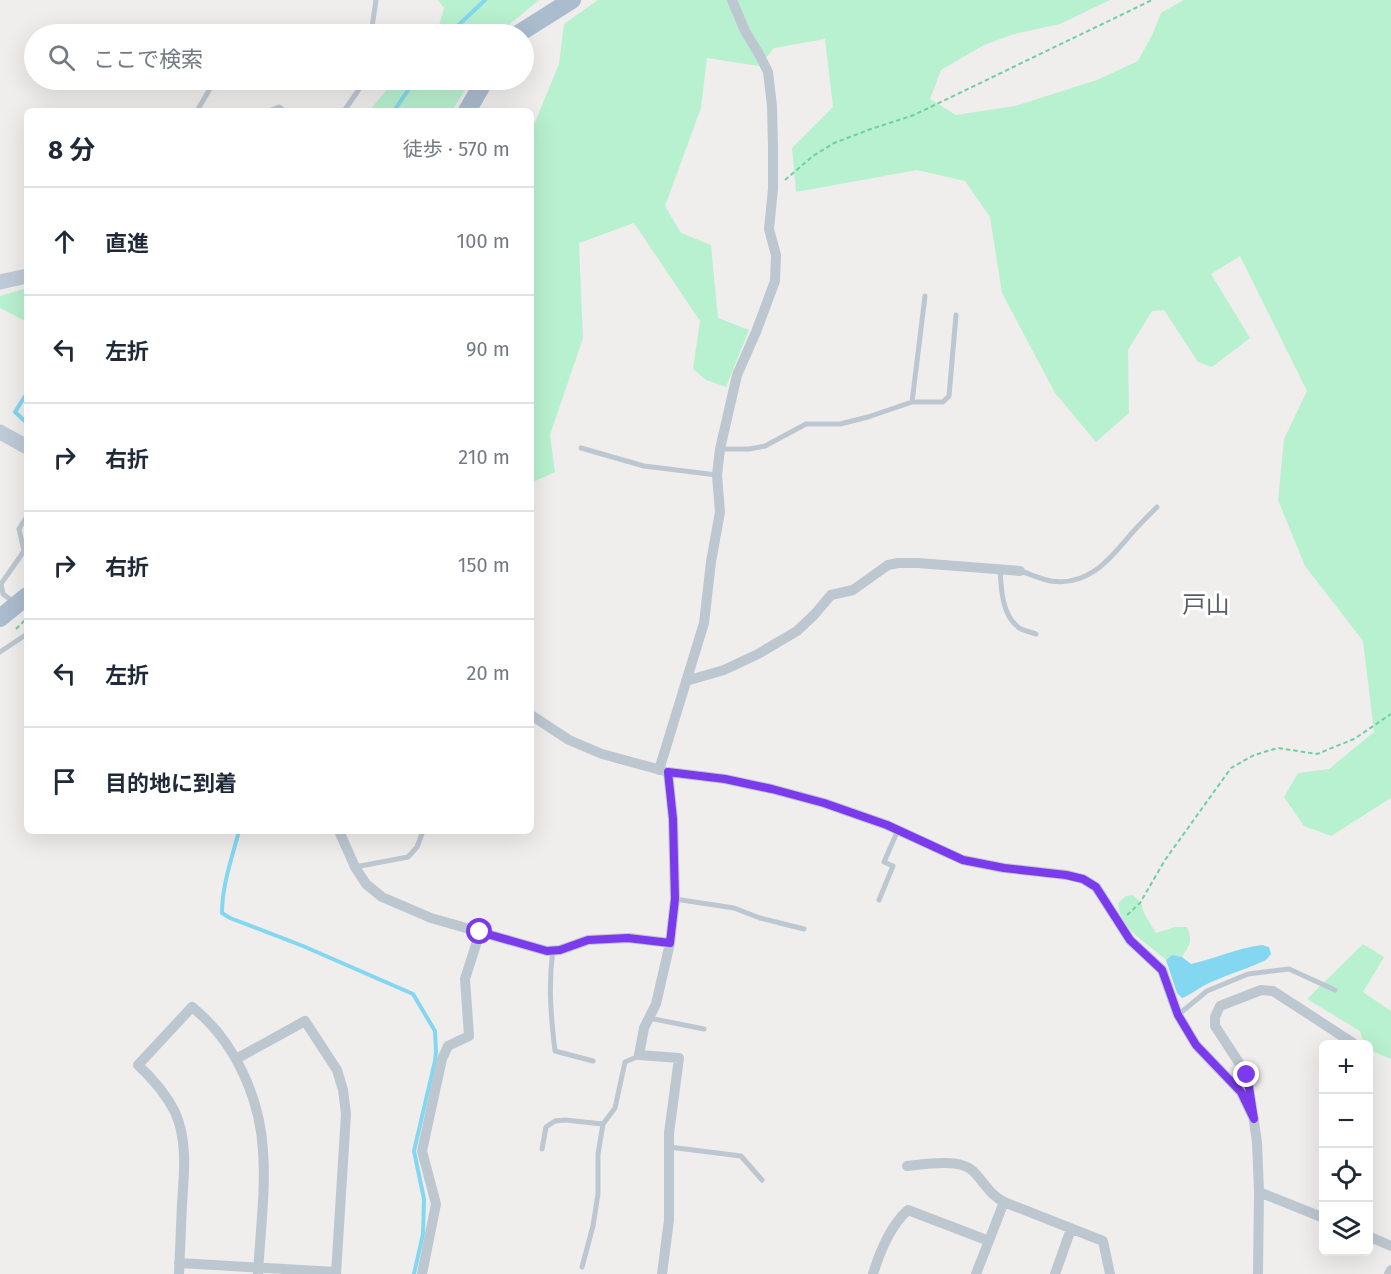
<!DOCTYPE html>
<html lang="ja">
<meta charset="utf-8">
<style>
:root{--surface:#fff;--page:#f6f6f7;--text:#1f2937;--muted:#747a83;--line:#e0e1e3}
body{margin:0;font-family:"Fira Sans","Noto Sans JP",sans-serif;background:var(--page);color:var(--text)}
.controls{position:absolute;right:18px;bottom:18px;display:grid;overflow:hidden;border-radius:9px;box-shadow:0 6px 24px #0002}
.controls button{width:54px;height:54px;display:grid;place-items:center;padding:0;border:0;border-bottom:2px solid var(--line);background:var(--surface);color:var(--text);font:30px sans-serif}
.stop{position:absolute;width:18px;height:18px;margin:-14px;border:4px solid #7c3aed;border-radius:50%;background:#fff}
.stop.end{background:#7c3aed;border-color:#fff;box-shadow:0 2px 6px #0008}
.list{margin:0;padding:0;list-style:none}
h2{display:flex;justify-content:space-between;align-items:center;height:78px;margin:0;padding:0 24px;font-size:26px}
h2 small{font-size:20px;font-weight:400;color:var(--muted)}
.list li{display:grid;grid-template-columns:39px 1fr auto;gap:18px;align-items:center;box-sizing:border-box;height:108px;padding:0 24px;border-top:2px solid var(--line)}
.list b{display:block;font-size:22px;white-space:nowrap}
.list em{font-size:20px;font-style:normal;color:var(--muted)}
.icon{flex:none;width:33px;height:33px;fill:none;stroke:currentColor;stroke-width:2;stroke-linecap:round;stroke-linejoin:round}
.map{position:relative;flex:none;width:1391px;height:1274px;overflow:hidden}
.search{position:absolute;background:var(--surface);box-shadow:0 6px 24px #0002;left:24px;top:24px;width:510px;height:66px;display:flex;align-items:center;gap:15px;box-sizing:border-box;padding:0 21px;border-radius:33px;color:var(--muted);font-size:22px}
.panel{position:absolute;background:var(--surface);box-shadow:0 6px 24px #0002;left:24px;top:108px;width:510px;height:726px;border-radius:9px}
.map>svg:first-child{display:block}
</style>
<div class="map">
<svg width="1391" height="1274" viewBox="0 0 1391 1274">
<rect width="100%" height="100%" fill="#f0eded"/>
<!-- green -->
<path fill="#b8f1cf" d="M438,0H539L498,34H433L438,29L444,8Z
M598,0H1110L1060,24L1014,34L984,45L941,70L930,99L956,115L1015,106L1097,80L1138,61L1152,35L1161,13L1184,0H1391V798L1331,836L1304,826L1284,797L1298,773L1329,769L1374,732L1363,641L1305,566L1278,500L1284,439L1307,391L1240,256L1211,274L1250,338L1212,367L1198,362L1164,310L1152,311L1128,350L1129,413L1096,442L1055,393L1002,293L990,217L965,181L917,170L796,192L792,148L833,107L825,39L774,48L759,66L707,58L701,108L665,206L681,233L711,245L718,318L749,330L726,387L706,380L693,369L700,321L634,223L579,243L583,338L550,435L555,472L533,482L531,479V132L559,64L564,24Z
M395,80H471L452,111H369Z
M27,288V322L0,308V296Z
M1133,895L1141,903L1144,913L1156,933L1175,927H1187C1193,941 1190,944 1182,957L1172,955L1166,960C1148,943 1120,930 1118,903L1126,896Z
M1363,944L1384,957L1363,992L1391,1011V1059L1369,1050L1368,1044H1364L1360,1031L1307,999Z"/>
<!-- water -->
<path fill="#83d7f0" d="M1262,945L1269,947L1271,954L1266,960C1247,969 1226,975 1207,984C1198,988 1191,995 1182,998L1177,993L1166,960L1172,955L1182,957L1191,964C1215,959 1237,948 1262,945Z"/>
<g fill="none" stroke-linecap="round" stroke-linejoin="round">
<!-- stream -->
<path stroke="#83d7f0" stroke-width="4" d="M449,34L485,0
M394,111L415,80
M27,393L15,412L27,423
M239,831C232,858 222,885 222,913L230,918L303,946L413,994L435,1031L436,1052L435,1061L414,1151L424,1199L423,1234L414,1274"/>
<!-- path -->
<path stroke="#6fd0a2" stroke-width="2" stroke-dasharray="4.5 3" stroke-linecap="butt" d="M785,180L813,156L834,143L871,129L914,115L1152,0
M16,629L27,618
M1127,915L1140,903L1165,860L1231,768L1254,755L1278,748L1317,754L1354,739L1391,714"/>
<!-- lane -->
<path stroke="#bdc7d0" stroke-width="5" d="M371,34L376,0
M197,111L215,80
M269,111L279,107L285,111
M344,111L362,85L364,80
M912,402L925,296
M581,448L644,466L717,475
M720,449H749L765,446L806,424H840L868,417L912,402H943L949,396L956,315
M1000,569C1001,588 1002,615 1018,627C1023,631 1031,632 1036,634
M1020,571C1030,574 1041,579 1051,581C1088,587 1110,559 1131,534C1139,525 1148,516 1157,507
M15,603L3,594L1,584L24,551L19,529L27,516
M0,652L27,634
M355,867L408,857L417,847L423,831
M675,899L734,908L760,918L804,929
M879,900L893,866L884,862L898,830
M553,950C548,985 551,1017 555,1051L593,1061
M1178,1015L1207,991L1248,974L1289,969L1335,990
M649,1018L704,1029
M669,1147L741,1156L762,1180
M542,1149L546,1127L555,1121L565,1120L603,1124L615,1108L625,1062L639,1056
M582,1267L593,1226L598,1194V1154L603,1124"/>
<!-- street -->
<path stroke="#bdc7d0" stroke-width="10" d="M686,681L724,670L758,654L797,631L814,615L831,595L853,590L888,565L898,563H918L1020,571
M531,715L569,740L602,754L668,772L725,779L772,789L824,803L887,825L963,860L1004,868L1067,875L1083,879L1096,887L1130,940L1162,970L1178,1015L1196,1045L1241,1092L1254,1119
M659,770L704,623L711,562L720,512L717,475L720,449L737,375L756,332L775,281L776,255L769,229L773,189V148L772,106L768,72L759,54L745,31L732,0
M339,831L355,867L366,884L382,897L431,918L547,951L560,950L588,940L629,938L670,943
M236,1059L305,1021L337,1070L343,1090L346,1114L336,1274
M907,1166C925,1164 960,1158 973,1171C985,1183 989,1194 1004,1202
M1259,1192L1324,1218
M1368,1236L1391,1246
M179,1263L336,1272
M179,1274C180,1251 181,1227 182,1204C184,1174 188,1141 175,1112C166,1094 153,1079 138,1065L192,1007C234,1040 260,1097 263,1151C266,1191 260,1233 258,1274
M422,1274L436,1204L422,1151L442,1059L448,1046L469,1036L465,979L480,932
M662,1274L669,1220V1133L679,1058L639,1055L644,1028L656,1004L670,943L675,899L673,819L668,772
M873,1274C880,1251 890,1226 908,1210L989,1241
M976,1274L1004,1202L1103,1241L1110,1274
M1055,1274L1071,1229
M1258,1274L1259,1192L1257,1142L1247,1075L1215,1026V1017L1220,1006L1261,990L1273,991L1353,1043V1044
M1389,1274L1391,1270"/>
<!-- secondary -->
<path stroke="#becad7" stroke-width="15" d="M0,282L27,276
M0,432L27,447"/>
<!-- primary -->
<path stroke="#abbcce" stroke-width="18" d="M518,34L572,0
M467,111L485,80
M0,618L27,596"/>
</g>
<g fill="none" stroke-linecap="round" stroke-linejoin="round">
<!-- route -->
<path stroke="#7c3aed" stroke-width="8" d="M480,932L547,951L560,950L588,940L628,938L670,943L675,899L673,819L668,772L725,779L772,789L824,803L887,825L963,860L1004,868L1066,875L1083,879L1096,887L1130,940L1162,970L1178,1015L1196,1045L1241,1092L1254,1119L1247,1075"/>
</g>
<g text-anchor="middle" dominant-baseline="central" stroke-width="6" stroke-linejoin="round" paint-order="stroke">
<!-- quarter labels -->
<g font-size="24" fill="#595d62" stroke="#fff">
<text x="1206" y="605">戸山</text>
</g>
</g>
</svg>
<div class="controls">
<button>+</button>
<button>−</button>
<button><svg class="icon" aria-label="locate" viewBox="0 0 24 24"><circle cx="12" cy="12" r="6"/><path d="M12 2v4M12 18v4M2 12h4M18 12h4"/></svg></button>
<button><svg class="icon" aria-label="layers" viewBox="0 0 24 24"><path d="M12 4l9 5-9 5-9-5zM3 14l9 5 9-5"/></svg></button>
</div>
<div class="stop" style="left:480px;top:932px"></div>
<div class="stop end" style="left:1247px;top:1075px"></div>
<div class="search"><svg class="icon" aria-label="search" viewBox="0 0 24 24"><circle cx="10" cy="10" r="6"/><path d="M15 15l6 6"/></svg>ここで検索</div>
<section class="panel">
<h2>8 分<small>徒歩 · 570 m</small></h2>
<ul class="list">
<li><svg class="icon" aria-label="ahead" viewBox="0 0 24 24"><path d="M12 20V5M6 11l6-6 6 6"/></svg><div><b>直進</b></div><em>100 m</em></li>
<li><svg class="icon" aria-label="left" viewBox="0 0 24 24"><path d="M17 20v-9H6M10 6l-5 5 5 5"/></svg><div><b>左折</b></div><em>90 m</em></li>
<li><svg class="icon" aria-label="right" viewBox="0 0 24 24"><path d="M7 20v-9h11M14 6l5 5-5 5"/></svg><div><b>右折</b></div><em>210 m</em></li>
<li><svg class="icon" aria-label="right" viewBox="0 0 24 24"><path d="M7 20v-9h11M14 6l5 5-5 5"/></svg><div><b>右折</b></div><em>150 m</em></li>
<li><svg class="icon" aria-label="left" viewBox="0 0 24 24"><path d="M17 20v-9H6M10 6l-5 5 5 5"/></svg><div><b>左折</b></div><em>20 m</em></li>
<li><svg class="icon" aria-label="arrive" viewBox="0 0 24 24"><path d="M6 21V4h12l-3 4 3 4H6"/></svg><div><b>目的地に到着</b></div></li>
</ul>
</section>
</div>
